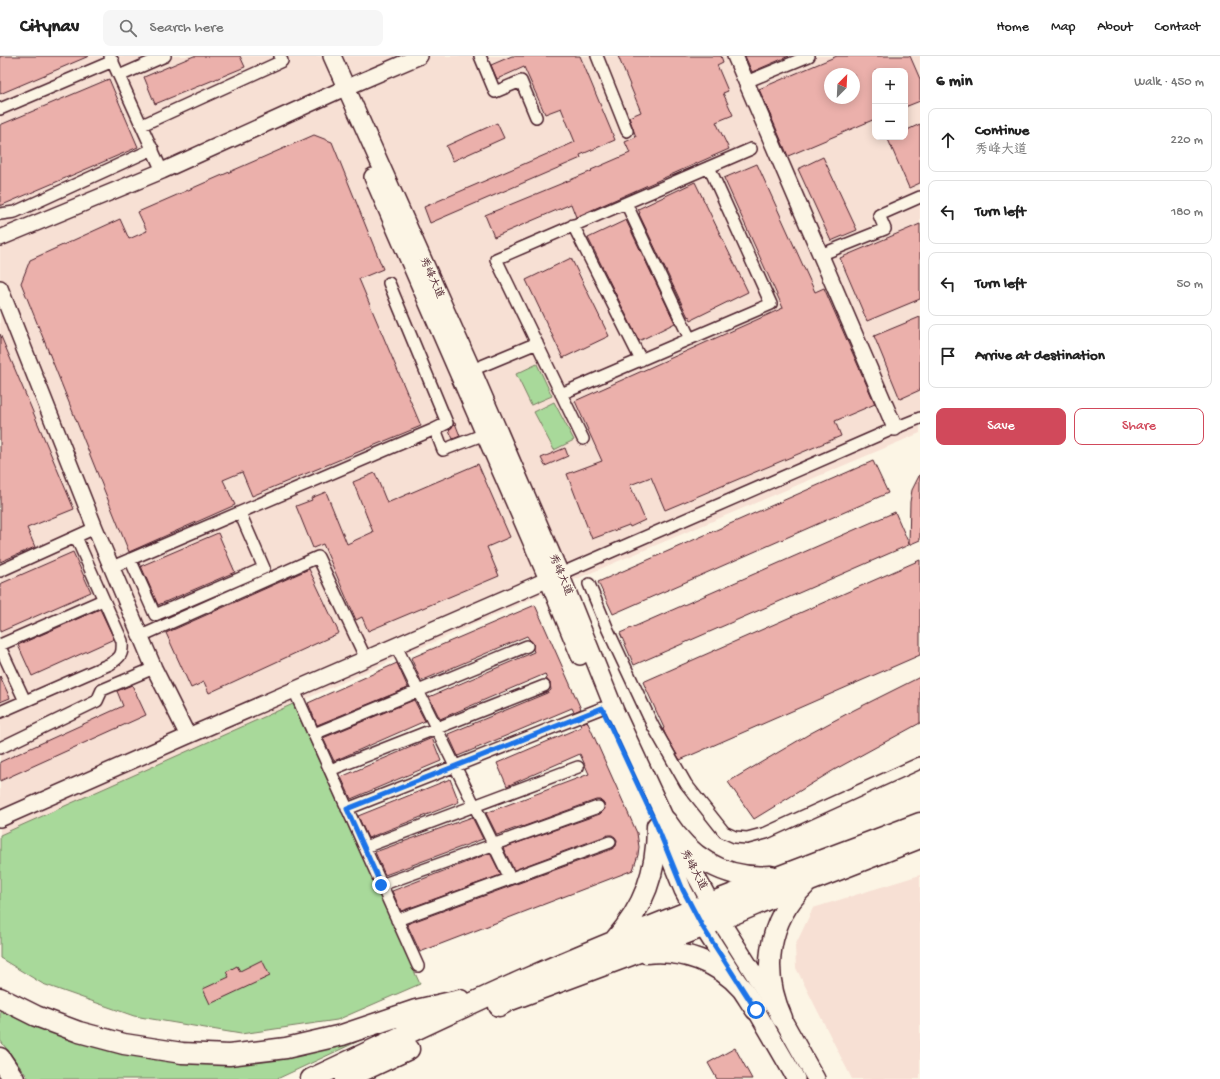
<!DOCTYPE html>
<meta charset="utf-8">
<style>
:root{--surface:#fff;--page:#f6f6f6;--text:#222;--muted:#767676;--line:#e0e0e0;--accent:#d1495b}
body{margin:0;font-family:"Gochi Hand","LXGW WenKai TC",sans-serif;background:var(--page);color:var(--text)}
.controls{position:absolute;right:12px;top:12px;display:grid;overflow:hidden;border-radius:8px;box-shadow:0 2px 10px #0003}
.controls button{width:36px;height:36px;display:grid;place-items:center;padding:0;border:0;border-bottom:1px solid var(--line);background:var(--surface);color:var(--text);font:20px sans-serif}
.compass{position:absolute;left:824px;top:12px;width:36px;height:36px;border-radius:50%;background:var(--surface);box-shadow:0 2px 10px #0003;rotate:24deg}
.stop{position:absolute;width:12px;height:12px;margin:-9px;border:3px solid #1a73e8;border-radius:50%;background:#fff}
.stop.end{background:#1a73e8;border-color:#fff;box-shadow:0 1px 4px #0008}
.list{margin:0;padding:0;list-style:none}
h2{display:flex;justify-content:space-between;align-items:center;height:52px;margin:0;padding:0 16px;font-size:17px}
h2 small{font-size:13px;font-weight:400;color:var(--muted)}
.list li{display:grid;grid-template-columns:26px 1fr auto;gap:12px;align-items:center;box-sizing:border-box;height:64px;margin:0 8px 8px;padding:0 8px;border:1px solid var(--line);border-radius:8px}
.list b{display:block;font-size:15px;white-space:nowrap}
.list p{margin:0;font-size:13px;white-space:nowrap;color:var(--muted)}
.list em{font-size:13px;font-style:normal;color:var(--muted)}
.actions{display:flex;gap:8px;padding:12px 16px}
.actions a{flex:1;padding:9px 0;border:1px solid var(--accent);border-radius:8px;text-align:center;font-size:14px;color:var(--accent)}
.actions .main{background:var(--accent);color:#fff}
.icon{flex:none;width:22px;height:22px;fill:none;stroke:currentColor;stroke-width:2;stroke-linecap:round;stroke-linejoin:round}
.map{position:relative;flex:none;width:920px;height:1023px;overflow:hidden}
header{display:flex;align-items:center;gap:24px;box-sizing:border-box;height:56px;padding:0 20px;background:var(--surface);border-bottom:1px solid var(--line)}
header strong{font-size:19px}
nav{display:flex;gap:22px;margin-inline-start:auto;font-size:14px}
.search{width:280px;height:36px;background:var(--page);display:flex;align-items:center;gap:10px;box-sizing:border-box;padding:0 14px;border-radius:8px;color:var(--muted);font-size:15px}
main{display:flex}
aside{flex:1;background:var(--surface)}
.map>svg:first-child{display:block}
</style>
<header>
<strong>Citynav</strong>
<div class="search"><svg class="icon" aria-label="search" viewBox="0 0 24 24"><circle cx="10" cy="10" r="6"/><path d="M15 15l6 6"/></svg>Search here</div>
<nav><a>Home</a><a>Map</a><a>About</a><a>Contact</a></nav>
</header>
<main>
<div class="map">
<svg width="920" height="1023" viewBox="0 0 920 1023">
<rect width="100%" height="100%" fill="#fcf5e5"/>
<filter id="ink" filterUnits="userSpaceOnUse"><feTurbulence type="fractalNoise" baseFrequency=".025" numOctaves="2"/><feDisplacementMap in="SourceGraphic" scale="8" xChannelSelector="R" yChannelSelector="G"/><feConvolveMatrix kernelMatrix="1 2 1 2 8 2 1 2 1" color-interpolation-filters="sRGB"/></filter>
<g filter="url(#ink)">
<!-- built -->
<path fill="#f7e0d4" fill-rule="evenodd" d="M0,0H920V377L581,521L294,648L420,928L337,964L241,978L134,960L43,928L0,902ZM875,15H905V81H875ZM830,18H854V42H830Z
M920,819V1023H852L796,912L795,890L813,852Z"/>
<!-- green -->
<path fill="#a8d99a" stroke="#797c62" d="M537,308L552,340L531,349L516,318Z
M554,346L574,384L554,394L534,356Z
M293,648L420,928L337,964L241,978L134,960L43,928L0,902V779Z
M0,951L151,997L380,975L277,1023H29L0,984Z"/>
<!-- building -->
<path fill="#ebb0ab" stroke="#4a1f2b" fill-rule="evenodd" d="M0,0H89L0,38Z
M194,0H240L245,11L155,48L144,21Z
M512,0H580L615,84L580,99L581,102L430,167L424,151L575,86L561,52L545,58L524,11L497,23L491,9Z
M618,0H721L723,6L717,9L728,35L723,37L733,59L716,66L729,93L576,161L571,148L494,181L485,159L592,115L591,114L630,97L625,86L636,81L629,61L641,56Z
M745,0H789L752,16Z
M837,0H910L920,23V45L905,51V15H875V63L788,100L759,33ZM830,18H854V42H830Z
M109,23L138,91L0,150V69Z
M497,67L504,82L453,105L446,90Z
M920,68V127L909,132L887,81H905V75Z
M314,79L332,86L383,213L359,223L421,370L252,440L242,416L223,424L235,449L129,496L21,227L30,204L120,163L129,183L147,175L138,156Z
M823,101L857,174L831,185L798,113Z
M757,108L815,236L824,232L875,348L835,365L841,380L665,454L651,421L630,429L645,464L630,471L629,469L592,483L567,418L602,405L575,345L783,252L724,122Z
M695,126L748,236L691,264L689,260L688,261L639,158L640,157L638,153Z
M626,164L675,267L639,285L588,182Z
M920,168V243L867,265L840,202Z
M571,202L609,280L563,302L526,224Z
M920,261V334L900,343L874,280Z
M0,278L74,453L27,472L35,491L0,506Z
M454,367H455L460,380L453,383L449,374L452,371Z
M565,392L568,400L545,410L541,402Z
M873,405L888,437L613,558L598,526Z
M478,408L510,481L487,491L499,520L368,575L362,561L356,564L323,488L313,492L296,450L312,444L311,442L326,436L347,488L373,476L353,426L375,417L387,447Z
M920,418V484L634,609L620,577L895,456L909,488L910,446L912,434Z
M218,477L235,516L158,549L141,510Z
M73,496L91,536L0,576V528Z
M920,504V599L680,704L666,680L663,673L664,672L643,626Z
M309,513L339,577L209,637L204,626L191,632L166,577Z
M535,549L581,653L574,656L572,652L458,700L448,678L547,637L551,634L550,627L547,624L545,618L440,663L429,641L534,596L533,593V587L529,583L527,580L421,625L411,602Z
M100,553L114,583L32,620L18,589Z
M397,607L408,632L317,669L308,647Z
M0,620L10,642L0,646Z
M920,621V667L834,714L754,763L728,726L811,677L854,654Z
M132,629L146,659L0,725V706L123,650L117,635Z
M414,644L425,665L334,705L323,682Z
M587,665L637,777L639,791L638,799L633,814L420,896L407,868L612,793L616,790L617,784L615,781L612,779H608L514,814L503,792L600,758L605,753L604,748L600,744H596L522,771V770L497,779L486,757L589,718L580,698L507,730L497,707L581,671L580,668Z
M432,682L441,705L351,743L341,721Z
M450,723L459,746L368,782L358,760Z
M472,761L483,783L385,819L375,796Z
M490,797L501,819L401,855L392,835Z
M262,904L270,920L210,948L203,933L229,921L226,916L237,910L240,915Z
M735,992L752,1023H717L708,1007Z"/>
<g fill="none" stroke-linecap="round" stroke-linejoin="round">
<defs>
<path id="street" d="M110,0L162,115
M480,0L495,36L521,25L536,61
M597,0L627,75
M119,20L165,0
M746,26L809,0
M0,53L113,5
M142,69L282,5L280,0
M626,147L690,283
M0,158L15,156L153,93
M573,169L641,304
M820,199L885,173L879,159L920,141
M389,227L447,367L435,373
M472,314L537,287
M561,338L771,248L709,111
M583,383L496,203L751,93
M130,503L155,559L264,512L240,457
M112,511L435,373L443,394L485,378
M0,515L95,472
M560,518L895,372L920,362
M589,528L608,574L653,670L686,728L724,776L735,781L747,782L766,777L920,707
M141,580L318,501L366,603
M0,589L103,544
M396,590L510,822
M0,591L25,645
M294,634L418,910
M0,656L110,608C121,601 123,598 122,585L76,481
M314,678L527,590
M0,692L97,645L102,634L154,612
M330,714L544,630
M347,753L602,652
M365,791L578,711
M381,829L598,751
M397,864L610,786"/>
<path id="secondary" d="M735,0L895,372
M0,182L162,115L336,36L420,0
M0,232L95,472L154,612L188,680
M0,763L188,680L294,634L558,519"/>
<path id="primary" d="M332,0L472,314L560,518L615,655L666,765L720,864L782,962L816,1023
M373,121L548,523L580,600
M657,770L683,834L702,870L756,954L796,1023"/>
<path id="highway" d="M666,765C690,802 725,824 771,820
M614,885C644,851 657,816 657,770
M646,897C681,893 719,906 742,933C747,940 751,947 756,954
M0,942L36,960L79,976L124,988L182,997L229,999L286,992L342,979L416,954L460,944
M499,950L508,945L629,900L720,864L810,825L920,782
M782,962C761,916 767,865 805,829
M0,1002L14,1023
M311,1023C384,989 455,954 528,922C657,865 789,817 920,767
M345,1023L409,993"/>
</defs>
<!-- street casing -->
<use href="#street" stroke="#4a1f2b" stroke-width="14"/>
<!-- secondary casing -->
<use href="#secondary" stroke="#4a1f2b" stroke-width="18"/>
<!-- primary casing -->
<use href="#primary" stroke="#4a1f2b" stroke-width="20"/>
<!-- highway casing -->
<use href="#highway" stroke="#4a1f2b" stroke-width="23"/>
<!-- street -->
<use href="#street" stroke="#fcf5e5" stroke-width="11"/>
<!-- secondary -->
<use href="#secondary" stroke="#fcf5e5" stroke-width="15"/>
<!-- primary -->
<use href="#primary" stroke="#fcf5e5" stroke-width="17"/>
<!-- highway -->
<use href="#highway" stroke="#fcf5e5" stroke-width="20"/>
</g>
</g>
<g fill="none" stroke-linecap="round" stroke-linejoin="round" filter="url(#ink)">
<!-- route -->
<path stroke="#1a73e8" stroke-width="5" d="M381,829L347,753L602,652L657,770L683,834L702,870L756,954"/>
</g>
<g text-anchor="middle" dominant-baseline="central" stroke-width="3.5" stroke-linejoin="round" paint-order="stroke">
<!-- street labels -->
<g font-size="11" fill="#4a1f2b" stroke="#fcf5e5">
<text transform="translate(431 222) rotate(66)">秀峰大道</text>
<text transform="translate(560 519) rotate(67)">秀峰大道</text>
<text transform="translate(693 814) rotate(62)">秀峰大道</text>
</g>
</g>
</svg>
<div class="controls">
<button>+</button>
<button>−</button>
</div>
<svg class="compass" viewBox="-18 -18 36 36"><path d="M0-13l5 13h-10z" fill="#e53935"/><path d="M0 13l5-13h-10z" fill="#767676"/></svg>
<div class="stop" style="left:756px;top:954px"></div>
<div class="stop end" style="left:381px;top:829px"></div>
</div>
<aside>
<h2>6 min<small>Walk · 450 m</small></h2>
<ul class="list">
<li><svg class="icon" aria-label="ahead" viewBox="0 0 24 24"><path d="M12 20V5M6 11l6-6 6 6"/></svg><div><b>Continue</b><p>秀峰大道</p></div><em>220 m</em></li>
<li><svg class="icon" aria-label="left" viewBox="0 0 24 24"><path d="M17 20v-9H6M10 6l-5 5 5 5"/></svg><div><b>Turn left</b></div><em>180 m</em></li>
<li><svg class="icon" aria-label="left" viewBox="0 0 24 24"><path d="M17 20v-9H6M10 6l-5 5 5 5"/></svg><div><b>Turn left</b></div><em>50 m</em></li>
<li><svg class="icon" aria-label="arrive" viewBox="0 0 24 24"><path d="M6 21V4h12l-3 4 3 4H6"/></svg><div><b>Arrive at destination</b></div></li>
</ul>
<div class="actions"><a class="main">Save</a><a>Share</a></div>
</aside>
</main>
